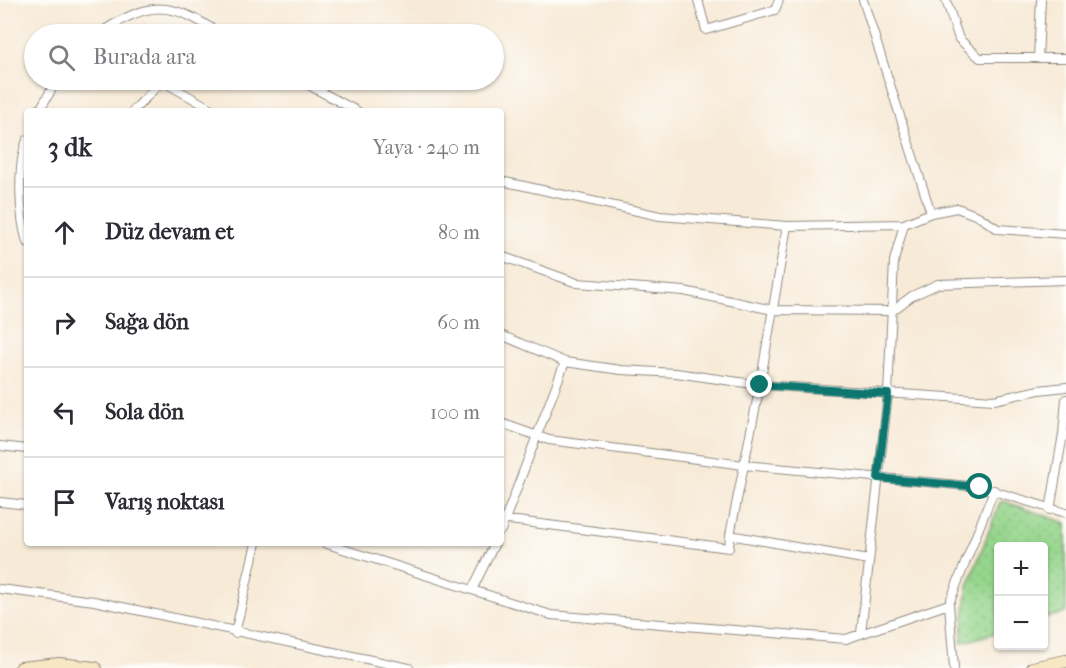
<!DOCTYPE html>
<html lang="tr">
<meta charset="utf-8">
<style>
:root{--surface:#fff;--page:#f7f7f7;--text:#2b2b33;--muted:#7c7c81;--line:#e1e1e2}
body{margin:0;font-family:"IM FELL French Canon",serif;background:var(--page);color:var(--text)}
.controls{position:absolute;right:18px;bottom:18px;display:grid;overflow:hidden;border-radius:6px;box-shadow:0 2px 4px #0004}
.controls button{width:54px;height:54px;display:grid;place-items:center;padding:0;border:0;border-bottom:2px solid var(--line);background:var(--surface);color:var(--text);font:30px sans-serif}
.stop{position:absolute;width:18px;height:18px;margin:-14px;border:4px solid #0f766e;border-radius:50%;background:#fff}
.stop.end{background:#0f766e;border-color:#fff;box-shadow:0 2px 6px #0008}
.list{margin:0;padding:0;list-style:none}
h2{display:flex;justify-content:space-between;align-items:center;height:78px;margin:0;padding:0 24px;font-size:26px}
h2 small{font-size:20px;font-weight:400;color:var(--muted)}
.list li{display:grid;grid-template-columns:39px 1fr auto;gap:18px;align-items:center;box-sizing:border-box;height:90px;padding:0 24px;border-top:2px solid var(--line)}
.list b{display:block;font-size:22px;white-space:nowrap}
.list em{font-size:20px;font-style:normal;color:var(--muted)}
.icon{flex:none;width:33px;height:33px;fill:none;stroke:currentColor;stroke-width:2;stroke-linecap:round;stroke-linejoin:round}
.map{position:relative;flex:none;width:1066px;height:668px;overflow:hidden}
.search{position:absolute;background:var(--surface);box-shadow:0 2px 4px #0004;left:24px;top:24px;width:480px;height:66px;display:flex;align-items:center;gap:15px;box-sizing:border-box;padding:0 21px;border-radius:33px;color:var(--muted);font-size:22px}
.panel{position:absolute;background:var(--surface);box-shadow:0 2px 4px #0004;left:24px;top:108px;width:480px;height:438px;border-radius:6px}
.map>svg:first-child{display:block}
</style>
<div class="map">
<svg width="1066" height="668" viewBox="0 0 1066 668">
<defs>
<pattern id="grass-dots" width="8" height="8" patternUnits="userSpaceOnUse" patternTransform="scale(1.5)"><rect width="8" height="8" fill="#95d58c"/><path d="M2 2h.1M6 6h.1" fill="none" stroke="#81b779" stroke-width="1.8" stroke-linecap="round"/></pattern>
</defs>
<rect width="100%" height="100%" fill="#fdfcf7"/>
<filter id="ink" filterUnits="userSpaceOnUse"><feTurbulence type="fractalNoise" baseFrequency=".0167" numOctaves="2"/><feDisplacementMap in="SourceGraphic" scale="12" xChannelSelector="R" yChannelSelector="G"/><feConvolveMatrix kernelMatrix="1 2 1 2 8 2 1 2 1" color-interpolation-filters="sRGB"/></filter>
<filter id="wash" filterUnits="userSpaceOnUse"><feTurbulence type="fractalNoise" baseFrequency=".008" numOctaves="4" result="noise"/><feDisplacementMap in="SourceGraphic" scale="24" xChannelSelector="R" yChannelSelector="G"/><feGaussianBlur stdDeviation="1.35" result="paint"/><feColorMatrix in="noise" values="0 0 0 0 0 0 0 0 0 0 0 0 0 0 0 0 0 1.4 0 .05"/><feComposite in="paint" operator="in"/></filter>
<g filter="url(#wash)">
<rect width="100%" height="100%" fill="#f7ead7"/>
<!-- grass -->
<path fill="url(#grass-dots)" stroke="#60805c" stroke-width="1.5" d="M1003,501L1066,523V613L1044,618V546H998V632L961,643L968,586L1000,502Z"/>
</g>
<g filter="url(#ink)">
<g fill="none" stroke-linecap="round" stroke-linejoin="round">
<defs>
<path id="minor" d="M698,0L706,30L775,10L779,0
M946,0L959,39L980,58H1066
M98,34C151,0 168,0 221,34
M1038,58L1041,0
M299,80L357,111
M39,111L57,80
M133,111L162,81L215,111
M27,140C17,165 19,216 27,242
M501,181L660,216L787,226L904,224L931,213L863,0
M931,213L957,208L978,216L998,229L1066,234
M501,256L577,283L684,291L773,310L892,311L912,296L938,284L1066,280
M501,335L565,362L621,370L676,373L760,385L994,400L1039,390L1066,387
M501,423L549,440L744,465L980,487L1066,513
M1066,435L1063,434L1066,399
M0,446L27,449
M0,502L27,505
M1050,510L1063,434
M501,519L729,548L730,535L868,560
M501,530L565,362
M730,535L760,385L787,226
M324,543L551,615L846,639L949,604
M0,589L94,601L409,668
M472,590L495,543
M235,633L256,543
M861,633L888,394L894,261L904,224
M954,668L949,604L994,490"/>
<path id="secondary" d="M21,668L59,664L95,668
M1032,668L1066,661"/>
</defs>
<!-- minor casing -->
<use href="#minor" stroke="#918a81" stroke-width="10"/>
<!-- secondary casing -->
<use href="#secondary" stroke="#918a81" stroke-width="14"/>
<!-- minor -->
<use href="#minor" stroke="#fff" stroke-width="8"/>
<!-- secondary -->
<use href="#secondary" stroke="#f7e8c3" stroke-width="12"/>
</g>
</g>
<g fill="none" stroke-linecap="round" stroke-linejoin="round" filter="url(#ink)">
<!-- route -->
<path stroke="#0f766e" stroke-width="8" d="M760,385L888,394L878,478L980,487"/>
</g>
</svg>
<div class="controls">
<button>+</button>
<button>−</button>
</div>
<div class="stop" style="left:980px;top:487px"></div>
<div class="stop end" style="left:760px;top:385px"></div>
<div class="search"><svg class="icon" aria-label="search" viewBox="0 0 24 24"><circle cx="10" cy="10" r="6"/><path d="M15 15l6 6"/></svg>Burada ara</div>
<section class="panel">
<h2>3 dk<small>Yaya · 240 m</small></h2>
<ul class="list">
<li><svg class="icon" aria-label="ahead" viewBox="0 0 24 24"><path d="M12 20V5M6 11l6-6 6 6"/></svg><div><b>Düz devam et</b></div><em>80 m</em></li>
<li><svg class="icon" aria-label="right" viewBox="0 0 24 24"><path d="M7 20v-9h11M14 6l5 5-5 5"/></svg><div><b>Sağa dön</b></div><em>60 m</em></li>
<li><svg class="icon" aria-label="left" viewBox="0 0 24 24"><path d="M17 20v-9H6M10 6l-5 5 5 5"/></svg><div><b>Sola dön</b></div><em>100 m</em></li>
<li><svg class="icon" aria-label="arrive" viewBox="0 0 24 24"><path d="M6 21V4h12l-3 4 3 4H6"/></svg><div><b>Varış noktası</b></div></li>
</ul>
</section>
</div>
